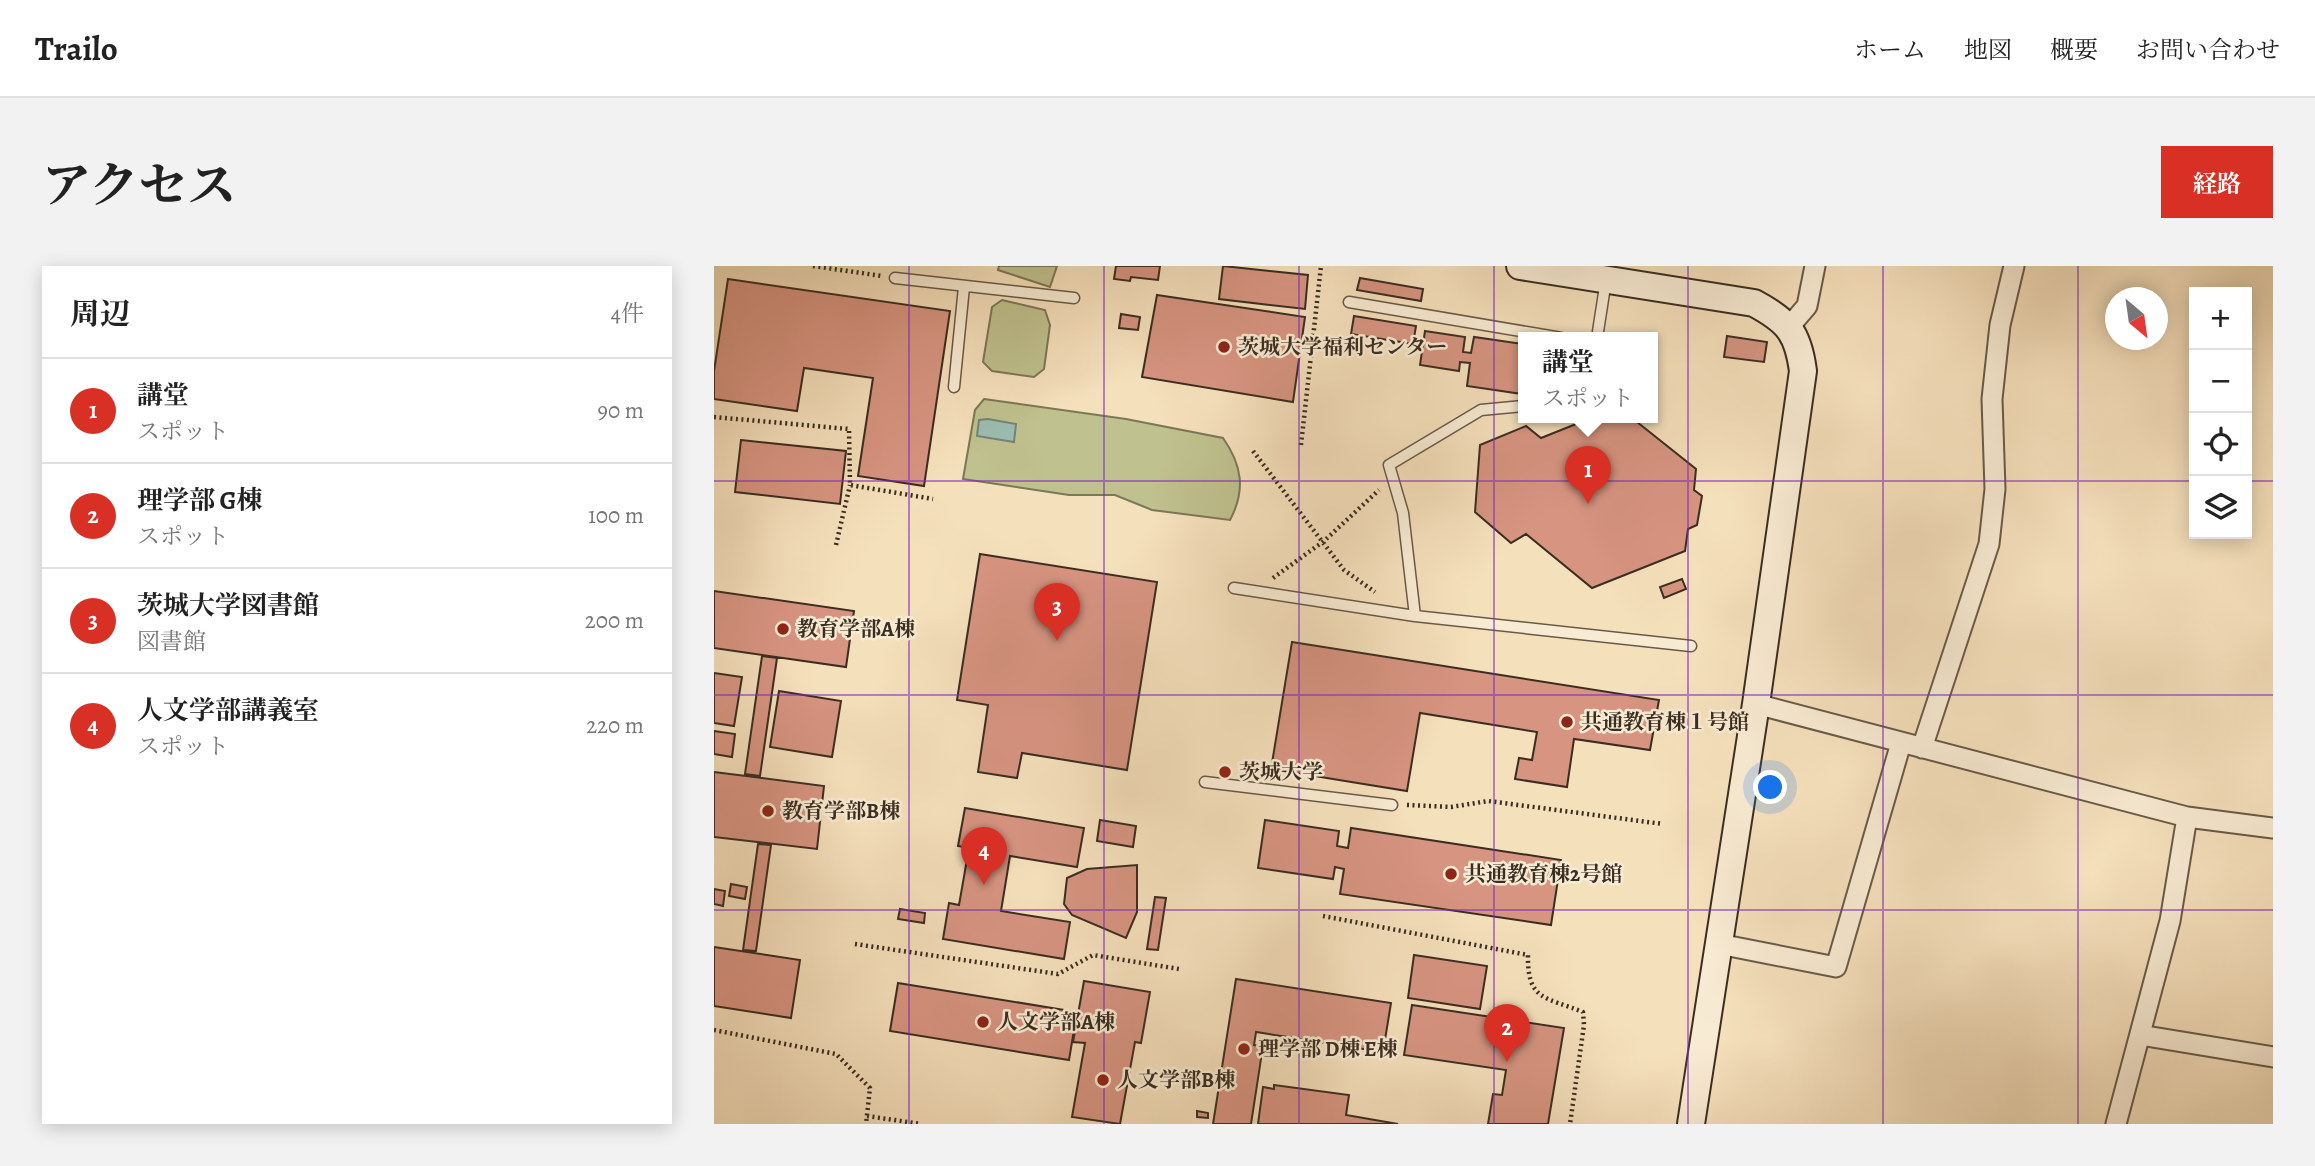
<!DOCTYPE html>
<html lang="ja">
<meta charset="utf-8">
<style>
:root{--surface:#fff;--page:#f2f2f2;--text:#222;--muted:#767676;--line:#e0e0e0;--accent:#d93025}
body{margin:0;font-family:Alegreya,"Noto Serif JP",serif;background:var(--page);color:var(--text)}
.controls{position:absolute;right:21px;top:21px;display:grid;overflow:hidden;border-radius:0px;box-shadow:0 4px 18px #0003}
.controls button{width:63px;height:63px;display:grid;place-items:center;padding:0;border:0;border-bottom:2px solid var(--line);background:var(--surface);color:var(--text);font:35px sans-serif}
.compass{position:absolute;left:1391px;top:21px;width:63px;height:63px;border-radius:50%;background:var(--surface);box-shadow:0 4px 18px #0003;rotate:151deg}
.you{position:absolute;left:1057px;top:522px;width:24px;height:24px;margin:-18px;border:5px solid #fff;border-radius:50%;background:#1a73e8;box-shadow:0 0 0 10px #1a73e833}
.badge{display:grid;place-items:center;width:46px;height:46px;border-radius:50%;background:var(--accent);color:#fff;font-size:23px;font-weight:700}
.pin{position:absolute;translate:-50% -58px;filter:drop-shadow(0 2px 4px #0008)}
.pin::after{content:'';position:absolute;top:37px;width:24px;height:21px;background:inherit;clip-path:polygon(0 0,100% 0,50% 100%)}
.popup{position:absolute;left:804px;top:66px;width:140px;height:91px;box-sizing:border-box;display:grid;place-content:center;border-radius:0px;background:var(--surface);filter:drop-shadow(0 2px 5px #0005);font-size:23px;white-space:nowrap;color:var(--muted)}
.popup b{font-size:26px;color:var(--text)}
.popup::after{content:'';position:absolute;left:50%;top:100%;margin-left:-14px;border:14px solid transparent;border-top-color:var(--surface)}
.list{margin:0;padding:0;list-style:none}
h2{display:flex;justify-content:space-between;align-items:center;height:91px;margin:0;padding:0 28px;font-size:30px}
h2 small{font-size:23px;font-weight:400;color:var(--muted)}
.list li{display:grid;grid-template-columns:46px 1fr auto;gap:21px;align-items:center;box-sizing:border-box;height:105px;padding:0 28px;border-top:2px solid var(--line)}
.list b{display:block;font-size:26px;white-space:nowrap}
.list p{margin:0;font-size:23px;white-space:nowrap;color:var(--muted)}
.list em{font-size:23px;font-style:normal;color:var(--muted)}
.icon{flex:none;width:38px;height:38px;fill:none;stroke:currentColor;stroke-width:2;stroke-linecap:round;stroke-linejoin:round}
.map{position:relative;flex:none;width:1559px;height:858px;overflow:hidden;border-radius:0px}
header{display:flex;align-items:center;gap:42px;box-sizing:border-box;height:98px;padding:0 35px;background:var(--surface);border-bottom:2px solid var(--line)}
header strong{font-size:33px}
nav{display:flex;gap:38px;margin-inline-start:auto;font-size:24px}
.intro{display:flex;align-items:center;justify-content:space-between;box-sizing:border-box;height:168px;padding:0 42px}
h1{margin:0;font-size:49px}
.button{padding:18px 32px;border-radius:0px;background:var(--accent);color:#fff;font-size:24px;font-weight:700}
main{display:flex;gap:42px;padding:0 42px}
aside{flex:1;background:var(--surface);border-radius:0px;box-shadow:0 4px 18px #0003}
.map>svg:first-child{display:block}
</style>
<header>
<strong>Trailo</strong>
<nav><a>ホーム</a><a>地図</a><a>概要</a><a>お問い合わせ</a></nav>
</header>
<div class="intro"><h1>アクセス</h1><a class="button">経路</a></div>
<main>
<aside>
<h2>周辺<small>4件</small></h2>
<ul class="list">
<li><span class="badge">1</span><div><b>講堂</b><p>スポット</p></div><em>90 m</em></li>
<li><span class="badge">2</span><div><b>理学部 G棟</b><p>スポット</p></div><em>100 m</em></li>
<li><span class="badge">3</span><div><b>茨城大学図書館</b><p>図書館</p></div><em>200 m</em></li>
<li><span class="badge">4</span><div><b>人文学部講義室</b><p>スポット</p></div><em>220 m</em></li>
</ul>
</aside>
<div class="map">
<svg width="1559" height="858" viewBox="0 0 1559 858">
<rect width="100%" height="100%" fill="#f5e0bc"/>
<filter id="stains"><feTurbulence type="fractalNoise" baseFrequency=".00286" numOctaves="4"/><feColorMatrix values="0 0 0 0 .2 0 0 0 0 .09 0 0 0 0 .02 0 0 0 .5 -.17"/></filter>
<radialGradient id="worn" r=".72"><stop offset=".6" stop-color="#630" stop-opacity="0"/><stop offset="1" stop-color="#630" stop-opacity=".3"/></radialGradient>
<!-- green -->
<path fill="#bfc18e" stroke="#7c7758" stroke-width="2" d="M285,0H343L336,21L284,4Z
M288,34L331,44L336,59L330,103L320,111L278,105L269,96L278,41Z
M270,133L412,153L509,172C528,199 532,224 516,254L438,244L401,229H355L249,213L261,144Z"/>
<!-- water -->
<path fill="#9cbdb2" stroke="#758378" stroke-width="2" d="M274,153L302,158L300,176L263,170L265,154Z"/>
<!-- building -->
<path fill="#d79481" stroke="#3a2d21" stroke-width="2" d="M402,0H446L444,14L417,11L416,15L400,13Z
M509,0L594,9L591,43L505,33Z
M646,12L709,23L707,35L643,24Z
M14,13L236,45L210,220L144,210L159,112L90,102L83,145L0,133V105Z
M443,29L591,51L579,136L428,111Z
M407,48L426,51L424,64L405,62Z
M640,50L702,60L699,78L637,68Z
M711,65L751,71L749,86L757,87L760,71L809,78L808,128L753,120L756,97L746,96L745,105L706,99Z
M1013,70L1053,76L1050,96L1010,91Z
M877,152H918L982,203L980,224L988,230L983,259L974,263L971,285L878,322L812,268L797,277L761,246L766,179L812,160L827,172Z
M27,174L132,185L126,238L21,226Z
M266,288L443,316L413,504L308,487L303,512L264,506L274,439L243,434Z
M968,313L972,323L950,332L946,321Z
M0,325L140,345L132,401L0,382Z
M578,376L945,434L936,484L860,473L853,521L801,513L805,492L818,494L823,466L706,447L693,525L557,503Z
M48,390L63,392L46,510L31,508Z
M0,407L28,411L20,460L0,457Z
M65,425L127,435L118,491L56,481Z
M0,465L21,468L18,491L0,488Z
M0,506L110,520L103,583L0,571Z
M251,542L370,562L363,601L296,590L287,645L356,656L350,693L229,673L235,637L245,639L255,582L244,580Z
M386,554L422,560L419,581L383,575Z
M551,554L625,565L623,580L634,582L637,562L847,594L837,659L626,628L630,603L621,601L619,613L544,602Z
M44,578L57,579L42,685L29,684Z
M423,599V646L412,672L358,649L350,638L353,612L373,603Z
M17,618L33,621L31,633L15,630Z
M0,623L11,625L9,640L0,638Z
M441,631L452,632L444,684L433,683Z
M186,643L211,647L210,657L184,653Z
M0,681L86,694L77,752L0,740Z
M700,689L773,700L766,743L694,732Z
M522,713L677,737L669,786L542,766L540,779L549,780L537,858H499Z
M370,715L436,726L427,777L421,776L406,858L358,851L371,777L359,776Z
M184,717L363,746L355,794L176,765Z
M698,739L850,762L834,858H774L779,828L788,829L792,804L690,789Z
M560,819L635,829L632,849L684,858H544L549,821L560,823Z
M483,845L494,847V852L483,851Z"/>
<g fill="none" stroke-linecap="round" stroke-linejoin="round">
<defs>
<path id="lane" d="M181,12L360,32
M635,36L830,69V72
M830,69L847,72
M883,72L892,14
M240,121L250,21
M520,322L701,350L977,380
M701,350L689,247L675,199L767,144L809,140
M491,516L678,539"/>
<path id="street" d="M1075,61L1093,40L1101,0
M1042,438L1473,551L1559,562
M1208,482L1275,278L1281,223L1278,133L1286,59L1300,0
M1005,678L1122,701L1187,477
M1426,769L1559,791
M1402,858L1456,655L1473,551"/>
<path id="secondary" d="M806,0L1040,37C1074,55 1084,67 1089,105L1042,438L977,858"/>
</defs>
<!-- lane casing -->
<use href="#lane" stroke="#695a48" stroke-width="13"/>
<!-- street casing -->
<use href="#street" stroke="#695a48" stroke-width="23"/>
<!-- secondary casing -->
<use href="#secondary" stroke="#3a2d21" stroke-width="30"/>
<!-- path -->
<path stroke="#3a2d21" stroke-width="4.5" stroke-dasharray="2 3.5" stroke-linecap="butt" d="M99,0L168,10
M0,151L135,163L136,219L219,233
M587,179L607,0
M539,185L630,304L661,326
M122,279L136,219
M559,312L610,275L665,224
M693,539L737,541L774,535L949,558
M609,650L814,689C813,735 832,731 869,746L870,759L856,858
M141,678L344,708L379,689L465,703
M0,764L122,788L156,822L152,858
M153,850L207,858"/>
<!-- lane -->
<use href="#lane" stroke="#f8ebd3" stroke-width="10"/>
<!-- street -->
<use href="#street" stroke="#f8ebd3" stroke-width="19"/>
<!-- secondary -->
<use href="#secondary" stroke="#f8ebd3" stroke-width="26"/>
</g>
<!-- grid -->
<path fill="none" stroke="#7b2cbf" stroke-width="2" stroke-opacity="0.55" d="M195,0V858M390,0V858M585,0V858M780,0V858M974,0V858M1169,0V858M1364,0V858M0,215H1480M1533,215H1559M0,429H1559M0,644H1559"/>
<!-- markers -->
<g fill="#8f2418" stroke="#f8ebd3" stroke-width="2.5">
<circle cx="510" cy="81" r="7"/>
<circle cx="69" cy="363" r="7"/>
<circle cx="853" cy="456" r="7"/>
<circle cx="511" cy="506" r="7"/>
<circle cx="54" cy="545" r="7"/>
<circle cx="737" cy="608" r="7"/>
<circle cx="269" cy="756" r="7"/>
<circle cx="530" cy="783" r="7"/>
<circle cx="389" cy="814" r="7"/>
</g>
<g text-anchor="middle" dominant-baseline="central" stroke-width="5" stroke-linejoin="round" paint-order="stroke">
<!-- poi labels -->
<g font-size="21" font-weight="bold" fill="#3a2d21" stroke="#f8ebd3" text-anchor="start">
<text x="524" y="81">茨城大学福利センター</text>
<text x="83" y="363">教育学部A棟</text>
<text x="867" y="456">共通教育棟１号館</text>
<text x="525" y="506">茨城大学</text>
<text x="68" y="545">教育学部B棟</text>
<text x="751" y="608">共通教育棟2号館</text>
<text x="283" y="756">人文学部A棟</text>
<text x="544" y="783">理学部 D棟 E棟</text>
<text x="403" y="814">人文学部B棟</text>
</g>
</g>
<rect width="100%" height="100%" filter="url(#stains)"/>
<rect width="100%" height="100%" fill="url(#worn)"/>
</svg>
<div class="controls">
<button>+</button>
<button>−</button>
<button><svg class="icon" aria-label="locate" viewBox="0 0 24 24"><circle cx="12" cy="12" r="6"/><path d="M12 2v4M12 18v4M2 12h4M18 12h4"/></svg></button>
<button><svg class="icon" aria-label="layers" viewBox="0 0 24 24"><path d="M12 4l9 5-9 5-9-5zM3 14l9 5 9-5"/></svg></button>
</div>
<svg class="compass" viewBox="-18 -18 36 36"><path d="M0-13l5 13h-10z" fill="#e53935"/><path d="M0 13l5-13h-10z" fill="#767676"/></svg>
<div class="you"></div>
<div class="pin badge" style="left:874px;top:238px">1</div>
<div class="popup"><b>講堂</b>スポット</div>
<div class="pin badge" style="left:793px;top:796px">2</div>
<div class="pin badge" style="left:343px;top:375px">3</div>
<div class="pin badge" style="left:270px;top:619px">4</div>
</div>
</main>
